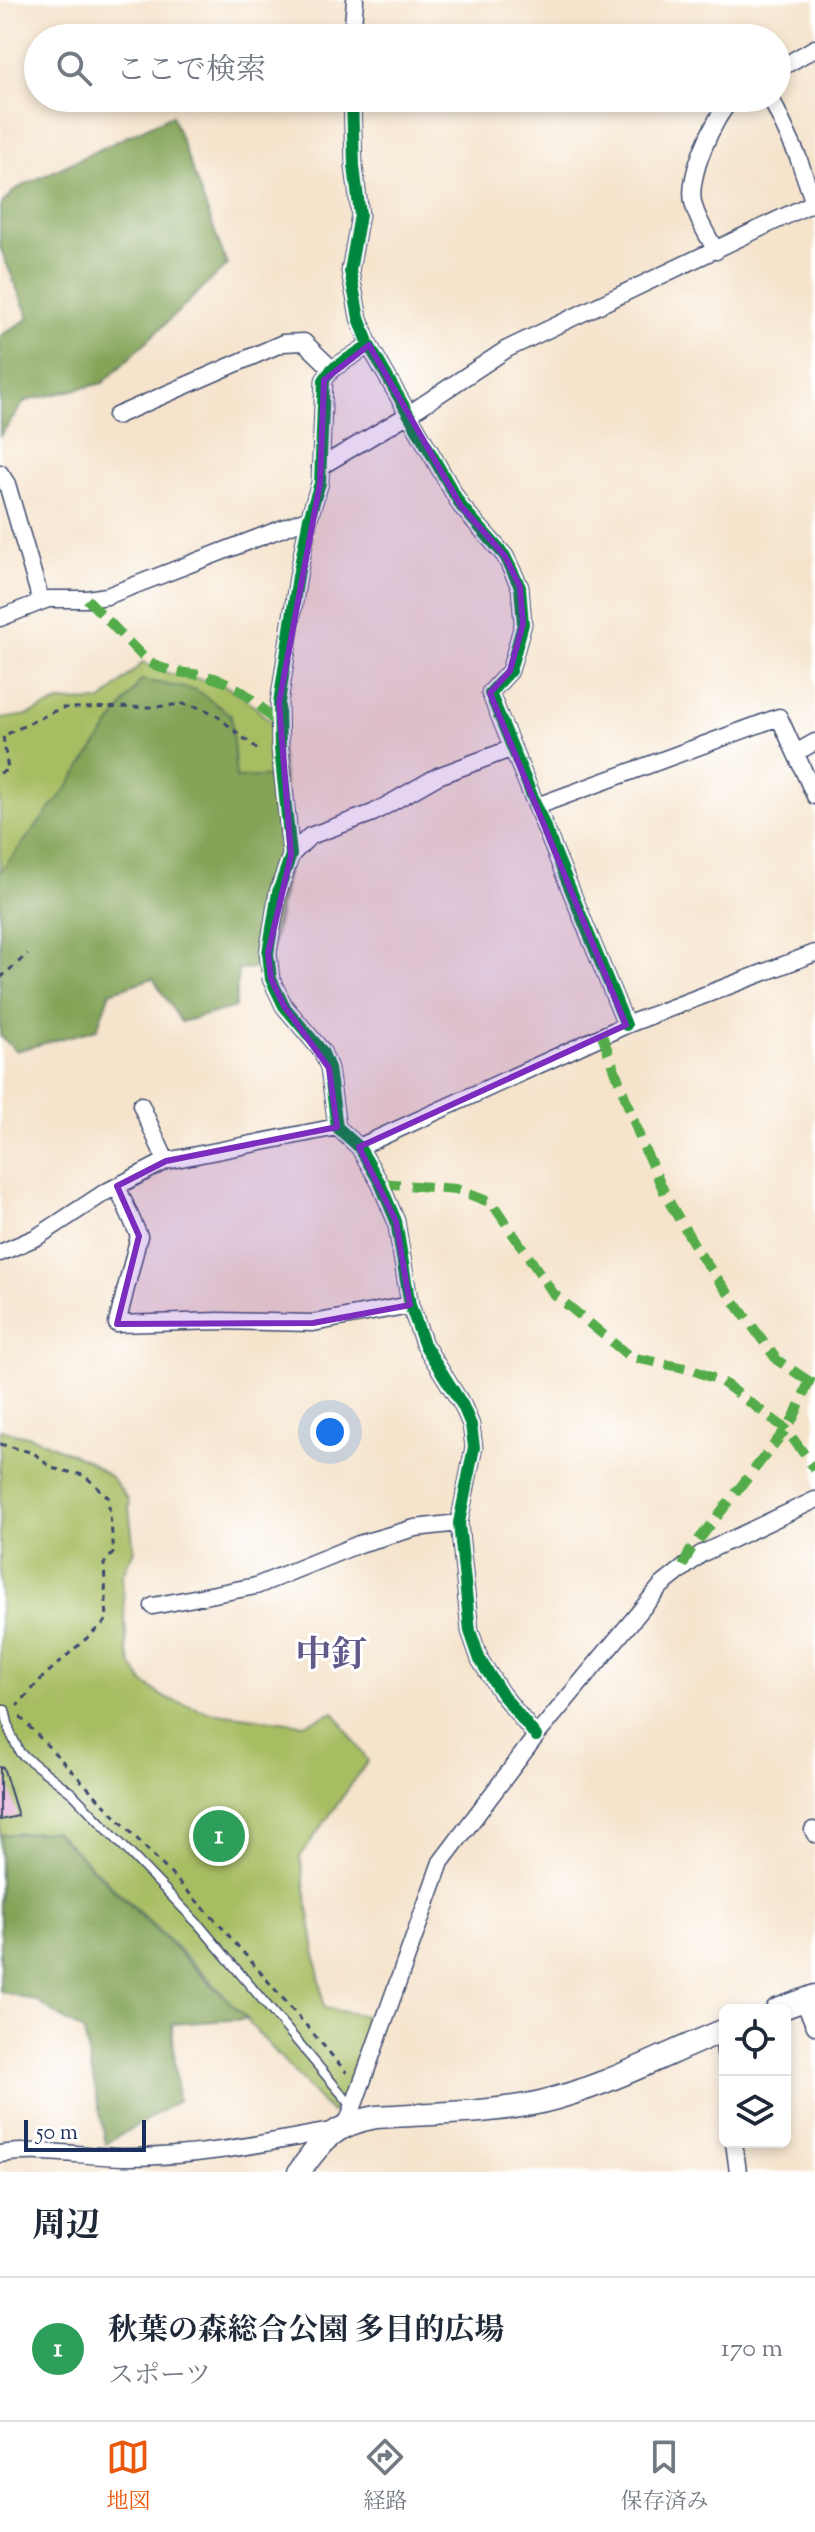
<!DOCTYPE html>
<html lang="ja">
<meta charset="utf-8">
<style>
:root{--surface:#fff;--page:#f6f6f7;--text:#1f2937;--muted:#747a83;--line:#e0e1e3;--accent:#ea580c}
body{margin:0;font-family:"Sorts Mill Goudy","Noto Serif JP",serif;background:var(--page);color:var(--text)}
.controls{position:absolute;right:24px;bottom:24px;display:grid;overflow:hidden;border-radius:12px;box-shadow:0 4px 12px #0003}
.controls button{width:72px;height:72px;display:grid;place-items:center;padding:0;border:0;border-bottom:2px solid var(--line);background:var(--surface);color:var(--text);font:40px sans-serif}
.scale{position:absolute;left:24px;bottom:20px;width:122px;box-sizing:border-box;padding-left:8px;border:4px solid #1b2f5e;border-top:0;font-size:22px;line-height:28px;white-space:nowrap;color:#1b2f5e;-webkit-text-stroke:6px #fff;paint-order:stroke}
.you{position:absolute;left:330px;top:1432px;width:28px;height:28px;margin:-20px;border:6px solid #fff;border-radius:50%;background:#1a73e8;box-shadow:0 0 0 12px #1a73e833}
.badge{display:grid;place-items:center;width:52px;height:52px;border-radius:50%;background:var(--accent);color:#fff;font-size:26px;font-weight:700}
.pin{position:absolute;translate:-50% -50%;border:4px solid #fff;box-shadow:0 2px 8px #0006}
.list{margin:0;padding:0;list-style:none}
h2{display:flex;justify-content:space-between;align-items:center;height:104px;margin:0;padding:0 32px;font-size:34px}
h2 small{font-size:26px;font-weight:400;color:var(--muted)}
.list li{display:grid;grid-template-columns:52px 1fr auto;gap:24px;align-items:center;box-sizing:border-box;height:144px;padding:0 32px;border-top:2px solid var(--line)}
.list b{display:block;font-size:30px;white-space:nowrap}
.list p{margin:0;font-size:26px;white-space:nowrap;color:var(--muted)}
.list em{font-size:26px;font-style:normal;color:var(--muted)}
.icon{flex:none;width:44px;height:44px;fill:none;stroke:currentColor;stroke-width:2;stroke-linecap:round;stroke-linejoin:round}
.map{position:relative;flex:none;width:815px;height:2172px;overflow:hidden}
.search{position:absolute;background:var(--surface);box-shadow:0 4px 12px #0003;left:24px;right:24px;top:24px;height:88px;display:flex;align-items:center;gap:20px;box-sizing:border-box;padding:0 28px;border-radius:44px;color:var(--muted);font-size:30px}
.sheet{height:248px;background:var(--surface)}
nav{display:flex;justify-content:space-around;align-items:center;box-sizing:border-box;height:112px;border-top:2px solid var(--line);background:var(--surface);font-size:22px;color:var(--muted)}
nav a{display:grid;justify-items:center;gap:4px}
nav .on{color:var(--accent)}
.map>svg:first-child{display:block}
</style>
<div class="map">
<svg width="815" height="2172" viewBox="0 0 815 2172">
<rect width="100%" height="100%" fill="#fff"/>
<filter id="ink" filterUnits="userSpaceOnUse"><feTurbulence type="fractalNoise" baseFrequency=".0125" numOctaves="2"/><feDisplacementMap in="SourceGraphic" scale="16" xChannelSelector="R" yChannelSelector="G"/><feConvolveMatrix kernelMatrix="1 2 1 2 8 2 1 2 1" color-interpolation-filters="sRGB"/></filter>
<filter id="wash" filterUnits="userSpaceOnUse"><feTurbulence type="fractalNoise" baseFrequency=".006" numOctaves="4" result="noise"/><feDisplacementMap in="SourceGraphic" scale="32" xChannelSelector="R" yChannelSelector="G"/><feGaussianBlur stdDeviation="1.8" result="paint"/><feColorMatrix in="noise" values="0 0 0 0 0 0 0 0 0 0 0 0 0 0 0 0 0 1.4 0 .05"/><feComposite in="paint" operator="in"/></filter>
<g filter="url(#wash)">
<rect width="100%" height="100%" fill="#f5e3cb"/>
<!-- green -->
<path fill="#a7bd62" stroke="#617660" stroke-width="2" d="M143,662C166,678 194,675 220,684C244,693 261,713 279,730L290,841L0,992V719L28,715L59,702L102,701Z
M0,1430L32,1437L86,1460L112,1478L128,1500L134,1550L122,1575L127,1651L132,1665L143,1682L165,1698L209,1712L304,1724L334,1712L368,1761L300,1857L324,2008L376,2018L348,2090L331,2113L209,1979L55,1831L0,1835Z"/>
<!-- forest -->
<path fill="#85a458" stroke="#506a5b" stroke-width="2" d="M172,115L227,265L103,383L25,401L0,436V336L29,318L0,247V206L16,189Z
M141,680L196,690L231,715L236,778L280,776L290,855L269,967L238,970L235,1007L181,1022L153,978L110,992L97,1029L16,1051L0,1036V872L67,788Z
M54,1831L247,2019L172,2024L178,2101L106,2144L84,2033L36,2001L0,1991V1835Z"/>
<g id="blocks">
<!-- building -->
<path fill="#e6abda" d="M0,1767H3L18,1816L0,1820Z"/>
</g>
</g>
<g filter="url(#ink)">
<use href="#blocks" fill-opacity="0" stroke="#3c4a6e" stroke-width="2"/>
<g fill="none" stroke-linecap="round" stroke-linejoin="round">
<defs>
<path id="lane" d="M0,1710H5L10,1732L20,1753L73,1794L200,1926L351,2105"/>
<path id="street" d="M352,38L355,0
M777,70L815,48
M352,98L354,166L360,215L350,271L359,318L369,345L461,506L505,556L520,587L523,624L510,671L490,693L626,1025
M771,98L798,157L814,203
M716,251C709,237 698,222 694,206C685,180 714,116 733,98
M369,345L332,369L324,380L320,483L309,518L298,576L279,703L280,749L291,855L278,892L268,953L271,979L284,1006L322,1051L329,1068L337,1127L359,1147L380,1183L396,1221L410,1305L424,1344L463,1406L471,1425L474,1447L459,1523L470,1631L480,1660L501,1693L536,1736
M116,416L283,343L304,342L332,369
M320,467L409,414L507,349L815,202
M0,473L7,484L41,601
M0,618L48,599H87L107,596L309,518
M797,752L815,742
M537,806L779,717L815,796
M291,855L310,836L373,813L438,776L513,748
M141,1105L166,1161
M359,1147L626,1025L815,953
M117,1186L139,1236L117,1324L219,1321L313,1323L410,1305
M0,1253L37,1237L104,1193L166,1161L337,1127
M153,1606L256,1586L359,1544L415,1528L459,1523
M813,1830L815,1834
M803,2000L815,2026
M723,2031L725,2053
M347,2124L441,1862L536,1736L661,1586L701,1554L815,1500
M734,2142L738,2172
M0,2154C42,2148 81,2156 123,2157C194,2158 266,2143 336,2130"/>
<path id="secondary" d="M777,2010L815,1996
M299,2172C323,2139 334,2125 376,2117C430,2113 488,2114 541,2102C605,2087 665,2054 725,2030"/>
</defs>
<!-- lane casing -->
<use href="#lane" stroke="#3c4a6e" stroke-width="11"/>
<!-- street casing -->
<use href="#street" stroke="#3c4a6e" stroke-width="19"/>
<!-- secondary casing -->
<use href="#secondary" stroke="#3c4a6e" stroke-width="25"/>
<!-- path -->
<path stroke="#3c4a6e" stroke-width="3" stroke-dasharray="6 6" stroke-linecap="butt" d="M0,773L8,770L3,736L61,708L155,707L183,704L202,708L216,715L259,751
M0,978L28,954
M0,1444L34,1453L51,1468L84,1475L108,1497L114,1552L104,1564L107,1620L43,1677L17,1706
M20,1717L218,1923L347,2073"/>
<!-- lane -->
<use href="#lane" stroke="#fff" stroke-width="8"/>
<!-- street -->
<use href="#street" stroke="#fff" stroke-width="16"/>
<!-- secondary -->
<use href="#secondary" stroke="#fff" stroke-width="22"/>
<!-- quiet -->
<path stroke="#52ab49" stroke-width="10" stroke-dasharray="20 10" stroke-linecap="butt" d="M87,599L146,660C167,675 195,671 220,680C245,689 262,708 280,727
M602,1035L643,1146L668,1200L701,1256L777,1360L810,1382
M380,1183L456,1189L492,1203L553,1293L630,1357L690,1369L721,1381L786,1429L815,1469
M683,1566L690,1551L786,1429L794,1417L815,1368"/>
<defs>
<path id="cycleway" d="M352,98L354,166L360,215L350,271L359,318L369,345L461,506L505,556L520,587L523,624L510,671L490,693L626,1025
M369,345L332,369L324,380L320,483L309,518L298,576L279,703L280,749L291,855L278,892L268,953L271,979L284,1006L322,1051L329,1068L337,1127L359,1147L380,1183L396,1221L410,1305L424,1344L463,1406L471,1425L474,1447L459,1523L470,1631L480,1660L501,1693L536,1736"/>
</defs>
<!-- cycleway casing -->
<use href="#cycleway" stroke="#fff" stroke-width="17"/>
<!-- cycleway -->
<use href="#cycleway" stroke="#00873e" stroke-width="12"/>
</g>
</g>
<!-- marked area -->
<path fill="#7b2cbf" fill-opacity="0.2" stroke="#7b2cbf" stroke-width="6" stroke-linejoin="round" d="M369,345L461,506L505,556L520,587L523,624L510,671L490,693L626,1025L359,1147L396,1221L410,1305L313,1323L117,1324L139,1236L117,1186L166,1161L337,1127L329,1068L284,1006L271,979L268,953L291,855L279,703L320,483L324,380Z"/>
<g text-anchor="middle" dominant-baseline="central" stroke-width="6" stroke-linejoin="round" paint-order="stroke">
<!-- quarter labels -->
<g font-size="36" font-weight="bold" fill="#625a89" stroke="#fff">
<text x="331" y="1657">中釘</text>
</g>
</g>
</svg>
<div class="controls">
<button><svg class="icon" aria-label="locate" viewBox="0 0 24 24"><circle cx="12" cy="12" r="6"/><path d="M12 2v4M12 18v4M2 12h4M18 12h4"/></svg></button>
<button><svg class="icon" aria-label="layers" viewBox="0 0 24 24"><path d="M12 4l9 5-9 5-9-5zM3 14l9 5 9-5"/></svg></button>
</div>
<div class="scale">50 m</div>
<div class="you"></div>
<div class="pin badge" style="left:219px;top:1836px;background:#2e9e5b">1</div>
<div class="search"><svg class="icon" aria-label="search" viewBox="0 0 24 24"><circle cx="10" cy="10" r="6"/><path d="M15 15l6 6"/></svg>ここで検索</div>
</div>
<section class="sheet">
<h2>周辺<small></small></h2>
<ul class="list">
<li><span class="badge" style="background:#2e9e5b">1</span><div><b>秋葉の森総合公園 多目的広場</b><p>スポーツ</p></div><em>170 m</em></li>
</ul>
</section>
<nav>
<a class="on"><svg class="icon" aria-label="map" viewBox="0 0 24 24"><path d="M3 6l6-2 6 2 6-2v14l-6 2-6-2-6 2zM9 4v14M15 6v14"/></svg>地図</a>
<a><svg class="icon" aria-label="directions" viewBox="0 0 24 24"><path d="M12 3l9 9-9 9-9-9zM9 14v-3h6M13 9l2 2-2 2"/></svg>経路</a>
<a><svg class="icon" aria-label="saved" viewBox="0 0 24 24"><path d="M7 4h10v16l-5-4-5 4z"/></svg>保存済み</a>
</nav>
